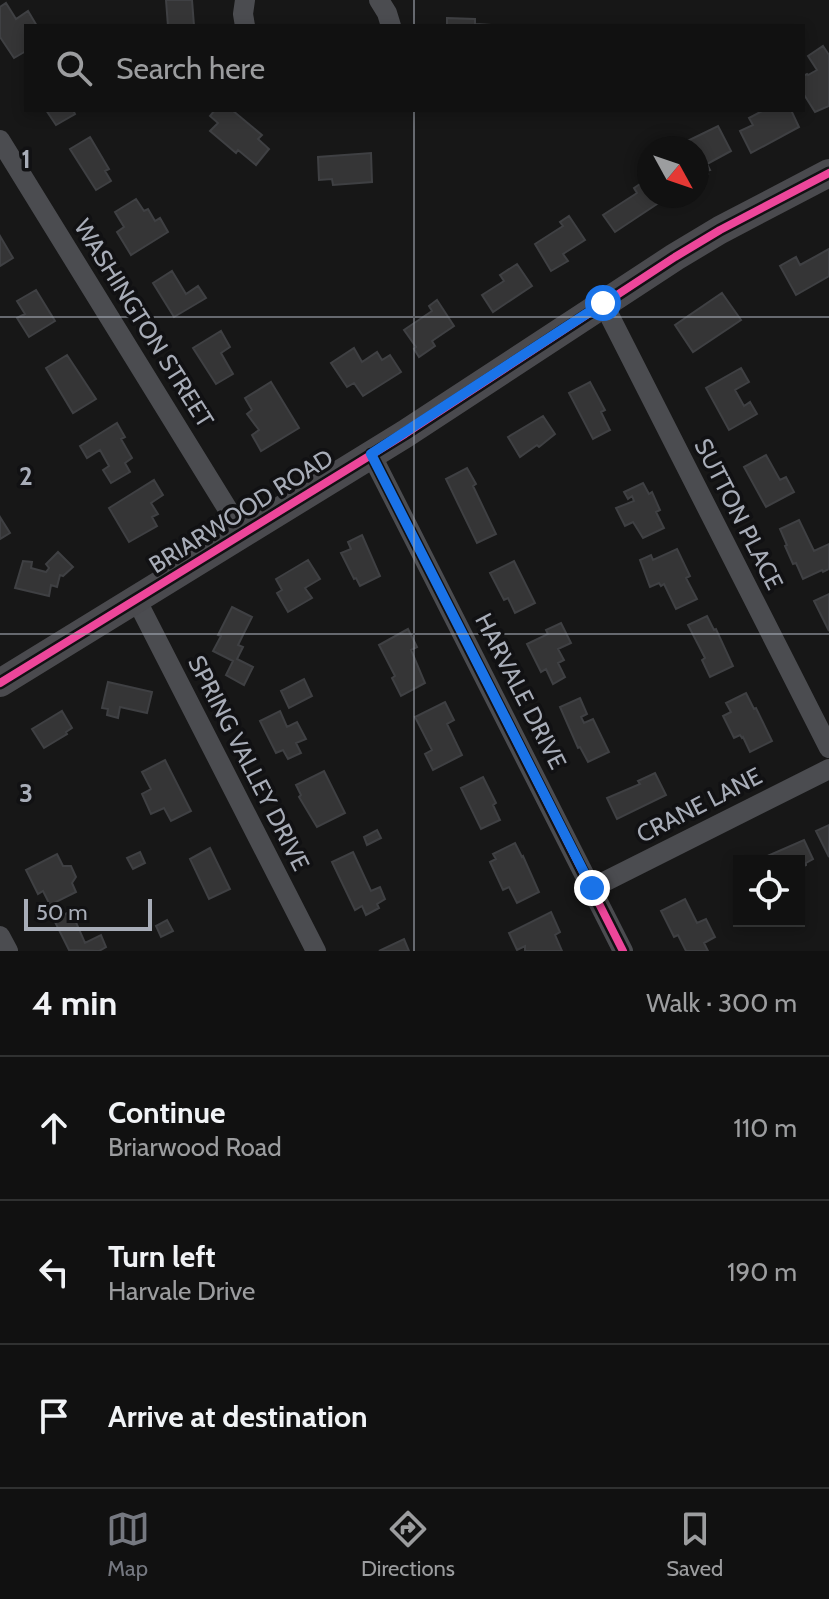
<!DOCTYPE html>
<meta charset="utf-8">
<style>
:root{--surface:#111;--page:#1e1f1f;--text:#f1f3f6;--muted:#9c9d9f;--line:#303131;--accent:#757880}
body{margin:0;font-family:Cabin,sans-serif;background:var(--page);color:var(--text)}
.controls{position:absolute;right:24px;bottom:24px;display:grid;overflow:hidden;border-radius:0px;box-shadow:0 4px 12px #0003}
.controls button{width:72px;height:72px;display:grid;place-items:center;padding:0;border:0;border-bottom:2px solid var(--line);background:var(--surface);color:var(--text);font:40px sans-serif}
.compass{position:absolute;left:637px;top:136px;width:72px;height:72px;border-radius:50%;background:var(--surface);box-shadow:0 4px 12px #0003;rotate:130deg}
.scale{position:absolute;left:24px;bottom:20px;width:128px;box-sizing:border-box;padding-left:8px;border:4px solid #a8adb8;border-top:0;font-size:22px;line-height:28px;white-space:nowrap;color:#a8adb8;-webkit-text-stroke:6px #111113;paint-order:stroke}
.stop{position:absolute;width:24px;height:24px;margin:-18px;border:6px solid #1a73e8;border-radius:50%;background:#fff}
.stop.end{background:#1a73e8;border-color:#fff;box-shadow:0 2px 8px #0008}
.list{margin:0;padding:0;list-style:none}
h2{display:flex;justify-content:space-between;align-items:center;height:104px;margin:0;padding:0 32px;font-size:34px}
h2 small{font-size:26px;font-weight:400;color:var(--muted)}
.list li{display:grid;grid-template-columns:52px 1fr auto;gap:24px;align-items:center;box-sizing:border-box;height:144px;padding:0 32px;border-top:2px solid var(--line)}
.list b{display:block;font-size:30px;white-space:nowrap}
.list p{margin:0;font-size:26px;white-space:nowrap;color:var(--muted)}
.list em{font-size:26px;font-style:normal;color:var(--muted)}
.icon{flex:none;width:44px;height:44px;fill:none;stroke:currentColor;stroke-width:2;stroke-linecap:round;stroke-linejoin:round}
.map{position:relative;flex:none;width:829px;height:951px;overflow:hidden}
.search{position:absolute;background:var(--surface);box-shadow:0 4px 12px #0003;left:24px;right:24px;top:24px;height:88px;display:flex;align-items:center;gap:20px;box-sizing:border-box;padding:0 28px;border-radius:0px;color:var(--muted);font-size:30px}
.sheet{height:536px;background:var(--surface)}
nav{display:flex;justify-content:space-around;align-items:center;box-sizing:border-box;height:112px;border-top:2px solid var(--line);background:var(--surface);font-size:22px;color:var(--muted)}
nav a{display:grid;justify-items:center;gap:4px}
nav .on{color:var(--accent)}
.map>svg:first-child{display:block}
</style>
<div class="map">
<svg width="829" height="951" viewBox="0 0 829 951">
<rect width="100%" height="100%" fill="#171717"/>
<!-- building -->
<path fill="#353536" stroke="#3f4043" stroke-width="2" d="M166,0H192L194,26H168Z
M6,3L16,19L28,11L37,26H26V51L14,58L0,37V7Z
M447,18L475,19V24L508,26H447Z
M823,46L829,55V106L815,112L803,93V76L807,74L808,75L817,70L808,56Z
M46,110H73L75,114L56,125Z
M215,110H232L262,135L258,139L269,149L256,165L238,150L236,153L210,131L218,123L210,116Z
M764,110H791L799,127L751,153L740,131L753,125L749,118Z
M718,126L731,151L707,164L710,170L706,171L708,174L697,180V148H673Z
M90,137L109,169L105,171L111,181L96,190L70,149Z
M371,153L372,182L333,185L332,179L319,180L318,157Z
M649,178V196H660L663,200L615,232L603,215L637,193L634,188Z
M136,199L144,211L148,209L155,221L160,218L168,232L131,255L117,232L124,227L115,212Z
M569,216L585,240L563,254L568,261L551,271L535,244L563,226L560,222Z
M0,236L13,258L0,266Z
M829,249V276L796,295L780,266L796,257L800,265Z
M517,264L532,286L493,312L482,295L504,281L500,275Z
M172,271L186,294L198,286L206,298L174,317L153,283Z
M36,290L55,321L29,337L17,318L25,314L17,301Z
M722,293L741,320L693,352L675,325Z
M437,300L454,326L432,341L435,346L419,357L414,349L416,347L404,330L432,311L429,306Z
M221,331L230,347L221,353L233,374L216,384L193,348Z
M354,348L362,362L377,352L382,360L390,355L401,372L363,396L354,383L347,387L331,363Z
M67,355L96,399L73,413L46,368Z
M741,368L749,382L735,390L744,406L750,402L757,414L729,430L706,388Z
M271,382L299,428L261,451L252,435L259,430L247,414L252,410L245,398Z
M590,382L605,410L601,412L610,430L593,439L569,393Z
M543,416L555,434L539,447L537,445L520,457L508,437Z
M117,423L125,437L121,439L132,458L125,463L130,472L111,483L103,470L109,466L100,450L87,458L80,446Z
M766,455L780,480L786,477L794,492L766,507L744,467Z
M467,468L476,484L473,486L496,534L477,543L446,479Z
M154,480L163,495L151,503L158,514L152,517L157,526L129,542L109,508Z
M643,483L649,494L652,492L660,510L656,512L664,528L643,538L633,522L625,526L616,508L634,501L632,496L628,499L624,492Z
M0,517L10,533L0,539Z
M799,520L814,551L829,544V569L823,572L822,570L803,579L796,563L793,564L785,546L787,545L780,529Z
M362,535L380,576L360,586L356,578L354,579L341,553L351,549L348,542Z
M677,549L690,576L686,578L697,599L676,609L664,584L661,586L659,583L650,587L640,560L651,555L653,560Z
M58,552L73,567L63,576L60,575L57,587L51,585L49,596L15,588L23,561L32,562L31,568L46,572L49,568L46,564Z
M308,560L320,579L305,588L312,598L288,612L277,593L282,590L276,579Z
M514,561L535,603L515,613L508,598L504,600L490,573Z
M829,594V631L814,601Z
M232,607L252,617L238,645L243,647L237,659L253,667L244,685L226,675L233,661L213,651L221,636L218,635Z
M707,616L714,630L716,629L733,666L710,677L702,660L705,658L688,625Z
M561,623L571,643L558,649L564,660L558,663L565,677L553,684L546,669L541,672L527,644L548,634L546,630Z
M408,629L417,647L411,650L425,683L401,696L392,678L395,676L379,645Z
M304,679L312,696L289,708L281,691Z
M108,682L152,692L147,713L120,707L118,718L107,715L108,709L102,708Z
M746,693L754,709L756,708L772,741L750,752L743,737L742,738L740,735L734,738L723,716L731,712L726,703Z
M580,698L587,714L581,717L584,723L593,719L609,752L588,762L580,747L578,748L560,707Z
M445,702L454,720L447,724L462,755L433,770L425,754L432,750L415,717Z
M62,711L72,728L66,732L67,734L44,748L32,729Z
M280,711L287,727L297,722L306,739L296,743L301,753L288,759L283,750L276,753L260,721Z
M165,760L191,811L171,821L164,808L151,814L142,794L151,789L142,772Z
M324,771L345,813L317,827L299,797L301,795L296,785Z
M655,773L666,795L617,819L607,798L640,784L638,781Z
M483,777L496,803L493,805L500,820L481,829L461,788Z
M829,825V857L816,831Z
M377,830L381,838L367,845L364,837Z
M804,840L813,859L806,863V865L799,868V861H765L763,858Z
M515,843L522,857L523,856L539,892L517,903L509,887L503,890L490,862L496,859L493,854Z
M210,848L230,889L209,899L190,859Z
M140,852L145,863L133,869L127,858Z
M353,852L371,891L380,887L385,899L377,904L379,908L366,915L362,906L355,910L332,862Z
M57,854L63,866H71L76,877L72,883L76,892L50,905L43,891L38,894L26,870Z
M685,899L697,923L706,919L715,937L704,943L708,951H686L678,935L674,937L661,911Z
M71,911L85,943L101,935L106,947L99,951L69,950L54,920Z
M551,912L560,932L555,935L562,951H525V946L517,950L509,933Z
M167,920L173,931L161,937L156,926Z
M404,939L409,951H379Z"/>
<g fill="none" stroke-linecap="round" stroke-linejoin="round">
<!-- street -->
<path stroke="#4b4c50" stroke-width="20" d="M245,0L243,14L245,26
M379,0L387,13L391,26
M0,140L243,534
M603,303L829,748
M371,454L623,951
M136,599L316,951
M592,888L829,769
M0,936L8,951"/>
<!-- secondary -->
<path stroke="#4a4a4e" stroke-width="28" d="M0,683L405,434L675,257L720,230L829,173"/>
<defs>
<path id="cycleway" d="M371,454L623,951
M0,683L405,434L675,257L720,230L829,173"/>
</defs>
<!-- cycleway casing -->
<use href="#cycleway" stroke="#111113" stroke-width="13"/>
<!-- cycleway -->
<use href="#cycleway" stroke="#ed469a" stroke-width="8"/>
</g>
<g fill="none" stroke-linecap="round" stroke-linejoin="round">
<!-- route -->
<path stroke="#1a73e8" stroke-width="10" d="M592,888L371,454L603,303"/>
</g>
<!-- grid -->
<path fill="none" stroke="#a8adb8" stroke-width="2" stroke-opacity="0.55" d="M414,0V26M414,110V951M0,317H829M0,634H829"/>
<g text-anchor="middle" dominant-baseline="central" stroke-width="7" stroke-linejoin="round" paint-order="stroke">
<!-- street labels -->
<g font-size="24" fill="#a8adb8" stroke="#111113">
<text transform="translate(144 323) rotate(58)">WASHINGTON STREET</text>
<text transform="translate(241 511) rotate(-32)">BRIARWOOD ROAD</text>
<text transform="translate(739 514) rotate(63)">SUTTON PLACE</text>
<text transform="translate(521 691) rotate(63)">HARVALE DRIVE</text>
<text transform="translate(249 763) rotate(63)">SPRING VALLEY DRIVE</text>
<text transform="translate(699 805) rotate(-27)">CRANE LANE</text>
</g>
</g>
<g font-size="26" text-anchor="middle" font-weight="bold" fill="#a8adb8" stroke="#111113" stroke-width="7" stroke-linejoin="round" paint-order="stroke">
<text x="26" y="168">1</text>
<text x="26" y="485">2</text>
<text x="26" y="802">3</text>
</g>
</svg>
<div class="controls">
<button><svg class="icon" aria-label="locate" viewBox="0 0 24 24"><circle cx="12" cy="12" r="6"/><path d="M12 2v4M12 18v4M2 12h4M18 12h4"/></svg></button>
</div>
<svg class="compass" viewBox="-18 -18 36 36"><path d="M0-13l5 13h-10z" fill="#e53935"/><path d="M0 13l5-13h-10z" fill="#9c9d9f"/></svg>
<div class="scale">50 m</div>
<div class="stop" style="left:603px;top:303px"></div>
<div class="stop end" style="left:592px;top:888px"></div>
<div class="search"><svg class="icon" aria-label="search" viewBox="0 0 24 24"><circle cx="10" cy="10" r="6"/><path d="M15 15l6 6"/></svg>Search here</div>
</div>
<section class="sheet">
<h2>4 min<small>Walk · 300 m</small></h2>
<ul class="list">
<li><svg class="icon" aria-label="ahead" viewBox="0 0 24 24"><path d="M12 20V5M6 11l6-6 6 6"/></svg><div><b>Continue</b><p>Briarwood Road</p></div><em>110 m</em></li>
<li><svg class="icon" aria-label="left" viewBox="0 0 24 24"><path d="M17 20v-9H6M10 6l-5 5 5 5"/></svg><div><b>Turn left</b><p>Harvale Drive</p></div><em>190 m</em></li>
<li><svg class="icon" aria-label="arrive" viewBox="0 0 24 24"><path d="M6 21V4h12l-3 4 3 4H6"/></svg><div><b>Arrive at destination</b></div></li>
</ul>
</section>
<nav>
<a class="on"><svg class="icon" aria-label="map" viewBox="0 0 24 24"><path d="M3 6l6-2 6 2 6-2v14l-6 2-6-2-6 2zM9 4v14M15 6v14"/></svg>Map</a>
<a><svg class="icon" aria-label="directions" viewBox="0 0 24 24"><path d="M12 3l9 9-9 9-9-9zM9 14v-3h6M13 9l2 2-2 2"/></svg>Directions</a>
<a><svg class="icon" aria-label="saved" viewBox="0 0 24 24"><path d="M7 4h10v16l-5-4-5 4z"/></svg>Saved</a>
</nav>
